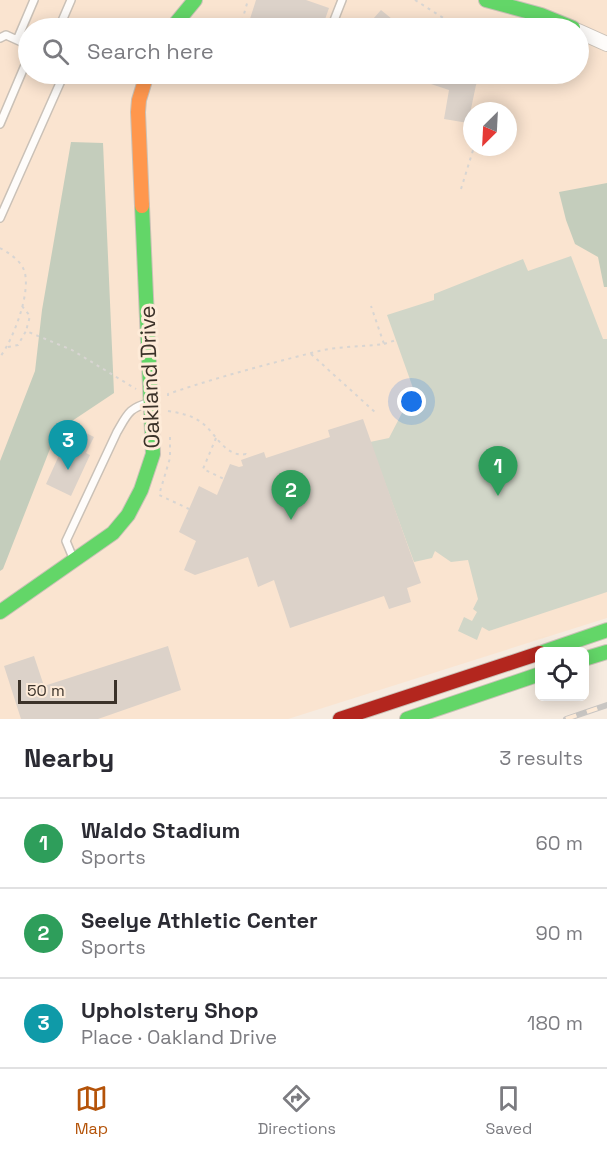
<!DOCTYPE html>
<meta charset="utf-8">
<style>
:root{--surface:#fff;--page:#f2f2f3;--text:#2b2b33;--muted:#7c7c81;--line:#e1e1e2;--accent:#b45309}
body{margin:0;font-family:"Space Grotesk",sans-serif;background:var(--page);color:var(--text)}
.controls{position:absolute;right:18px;bottom:18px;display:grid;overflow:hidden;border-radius:9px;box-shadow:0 3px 15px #0003}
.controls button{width:54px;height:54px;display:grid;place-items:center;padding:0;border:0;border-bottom:2px solid var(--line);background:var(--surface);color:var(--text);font:30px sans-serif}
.compass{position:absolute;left:463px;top:102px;width:54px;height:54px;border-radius:50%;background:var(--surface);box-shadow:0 3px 15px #0003;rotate:204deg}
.scale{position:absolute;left:18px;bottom:15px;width:99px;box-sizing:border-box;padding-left:6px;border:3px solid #3b3229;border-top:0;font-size:16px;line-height:21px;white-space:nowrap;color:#3b3229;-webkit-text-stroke:4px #feebd8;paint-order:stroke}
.you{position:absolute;left:412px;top:402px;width:21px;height:21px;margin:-15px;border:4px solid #fff;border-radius:50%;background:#1a73e8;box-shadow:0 0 0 9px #1a73e833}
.badge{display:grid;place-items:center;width:39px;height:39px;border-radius:50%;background:var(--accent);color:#fff;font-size:20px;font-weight:700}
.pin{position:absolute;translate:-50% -50px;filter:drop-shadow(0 2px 3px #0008)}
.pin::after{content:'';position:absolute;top:32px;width:21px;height:18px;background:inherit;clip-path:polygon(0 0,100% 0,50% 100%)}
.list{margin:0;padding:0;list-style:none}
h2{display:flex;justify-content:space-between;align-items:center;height:78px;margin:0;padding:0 24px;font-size:26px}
h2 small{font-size:20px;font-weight:400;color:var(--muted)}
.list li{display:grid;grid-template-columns:39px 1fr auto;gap:18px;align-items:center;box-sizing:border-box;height:90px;padding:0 24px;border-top:2px solid var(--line)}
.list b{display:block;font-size:22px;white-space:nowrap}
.list p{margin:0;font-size:20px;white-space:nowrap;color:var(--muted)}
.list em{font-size:20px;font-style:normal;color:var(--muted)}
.icon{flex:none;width:33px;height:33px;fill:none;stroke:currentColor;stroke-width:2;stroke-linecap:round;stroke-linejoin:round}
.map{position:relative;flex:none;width:607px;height:719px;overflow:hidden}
.search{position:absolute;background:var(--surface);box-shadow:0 3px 15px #0003;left:18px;right:18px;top:18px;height:66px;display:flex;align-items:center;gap:15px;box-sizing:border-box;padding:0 21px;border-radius:33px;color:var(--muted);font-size:22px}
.sheet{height:348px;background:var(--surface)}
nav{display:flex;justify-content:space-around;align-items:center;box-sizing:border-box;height:84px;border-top:2px solid var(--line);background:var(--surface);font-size:16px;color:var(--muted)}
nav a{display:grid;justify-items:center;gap:3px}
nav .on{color:var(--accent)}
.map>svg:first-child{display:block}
</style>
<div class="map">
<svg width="607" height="719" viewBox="0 0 607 719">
<rect width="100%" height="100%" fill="#f6ebe0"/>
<!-- built -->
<path fill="#fae4d0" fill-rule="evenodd" d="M0,0H607V618L288,719H0ZM28,28H578V74H28ZM472,111H508V147H472Z"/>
<!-- green -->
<path fill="#d1d6c8" d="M571,256L603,339H607V592L489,631L482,627L477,640L458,631L464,617L472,621L477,612L473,609L478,599L468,560L451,562L435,551L432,558L414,562L370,442L389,438L403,411L418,402L387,315L434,300V294L523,259L528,271Z"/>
<!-- forest -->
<path fill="#c4cdbc" d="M71,142L103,143L114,393L57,431L3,569L0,571V461L35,371L42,310Z
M607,183V287H604L598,257L575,244L566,220L559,192Z"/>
<!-- building -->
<path fill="#dcd2c9" d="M256,0H306L329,8L322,28H270L249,22Z
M381,10L403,28H365Z
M405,74H481L476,85L468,123L444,119L449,90L431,84L417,74L412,79Z
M363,419L421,583L407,588L411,602L389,609L384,596L290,628L274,580L258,587L248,557L195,575L184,570L196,541L179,532L199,486L217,495L230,464L239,467L243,466L241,460L264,452L266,458L330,437L328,430Z
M84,432L94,437L86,453L90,455L71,496L46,484L66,440L73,443L74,440L79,443Z
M168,646L181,690L98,719H21L4,666L34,656L44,686Z"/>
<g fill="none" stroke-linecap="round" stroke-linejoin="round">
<defs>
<path id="lane" d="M59,28L71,0
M331,28L342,0
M0,38L6,35L28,45
M17,40L34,0
M0,124L28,58
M0,218L64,74
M73,558L66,541L117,432C128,413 129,408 151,402"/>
<path id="street" d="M578,31L607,44"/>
<path id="fast" d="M486,0L541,15L573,28
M172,28L195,0
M0,612L113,533L128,515L141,490L153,454L142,206
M543,652L607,630
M584,659L607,652
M407,719L540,674"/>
<path id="slow" d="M142,206L138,112L139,100L147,74"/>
<path id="jam" d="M340,719L540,653"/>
</defs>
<!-- lane casing -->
<use href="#lane" stroke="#cac1b7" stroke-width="10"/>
<!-- street casing -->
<use href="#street" stroke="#cac1b7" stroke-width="16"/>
<!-- fast casing -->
<use href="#fast" stroke="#cac1b7" stroke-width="16"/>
<!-- slow casing -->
<use href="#slow" stroke="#cac1b7" stroke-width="16"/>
<!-- jam casing -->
<use href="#jam" stroke="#cac1b7" stroke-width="16"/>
<!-- path -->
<path stroke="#d8d5d2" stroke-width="2" stroke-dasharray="3 4.5" stroke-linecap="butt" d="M415,0L448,21L454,28
M240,28L248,0
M458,28L463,16
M461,189L474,147
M0,248C9,253 20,260 24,270C32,291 13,340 0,357
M22,306L30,316L26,331
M384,344L396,340
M8,347L18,345L26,331L72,350L136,389
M311,354L376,413
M168,396V394C218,377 268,364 319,351C340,346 363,347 384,344L371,306
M168,411C180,413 191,415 201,422C216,433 225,458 246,454L248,457
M170,437V458L159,495L189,509
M216,438L203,469L224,479"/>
<!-- lane -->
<use href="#lane" stroke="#fefcfa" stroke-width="7"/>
<!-- street -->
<use href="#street" stroke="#fefcfa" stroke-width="14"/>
<!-- fast -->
<use href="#fast" stroke="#63d668" stroke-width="14"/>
<!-- slow -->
<use href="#slow" stroke="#ff974d" stroke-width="14"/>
<!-- jam -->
<use href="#jam" stroke="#b3261e" stroke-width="14"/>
<defs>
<path id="rail" d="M566,719L607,705"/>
</defs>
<!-- rail casing -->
<use href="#rail" stroke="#c9c6c3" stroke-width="6"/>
<!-- rail -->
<use href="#rail" stroke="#feebd8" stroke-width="4" stroke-dasharray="11" stroke-linecap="butt"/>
</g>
<g text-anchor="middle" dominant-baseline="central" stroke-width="6" stroke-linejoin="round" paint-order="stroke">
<!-- street labels -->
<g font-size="22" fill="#3b3229" stroke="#feebd8">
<text transform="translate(149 377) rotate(-92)">Oakland Drive</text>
</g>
</g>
</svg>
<div class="controls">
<button><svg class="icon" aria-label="locate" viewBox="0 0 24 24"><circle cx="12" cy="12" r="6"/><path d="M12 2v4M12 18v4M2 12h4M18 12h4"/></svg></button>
</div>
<svg class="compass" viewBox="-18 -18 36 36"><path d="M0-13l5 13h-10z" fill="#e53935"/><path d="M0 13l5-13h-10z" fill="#7c7c81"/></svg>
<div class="scale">50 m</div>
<div class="you"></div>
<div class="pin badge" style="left:498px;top:496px;background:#2e9e5b">1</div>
<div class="pin badge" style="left:291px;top:520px;background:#2e9e5b">2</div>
<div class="pin badge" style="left:68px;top:470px;background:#0f9aa8">3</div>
<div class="search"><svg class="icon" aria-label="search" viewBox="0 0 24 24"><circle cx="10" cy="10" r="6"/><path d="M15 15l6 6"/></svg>Search here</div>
</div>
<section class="sheet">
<h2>Nearby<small>3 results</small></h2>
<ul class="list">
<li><span class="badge" style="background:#2e9e5b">1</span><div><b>Waldo Stadium</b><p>Sports</p></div><em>60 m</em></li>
<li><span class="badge" style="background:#2e9e5b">2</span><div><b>Seelye Athletic Center</b><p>Sports</p></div><em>90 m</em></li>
<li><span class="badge" style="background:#0f9aa8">3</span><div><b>Upholstery Shop</b><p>Place · Oakland Drive</p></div><em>180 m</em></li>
</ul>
</section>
<nav>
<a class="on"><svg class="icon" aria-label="map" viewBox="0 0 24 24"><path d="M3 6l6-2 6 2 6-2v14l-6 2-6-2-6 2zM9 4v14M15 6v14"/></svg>Map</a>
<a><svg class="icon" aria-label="directions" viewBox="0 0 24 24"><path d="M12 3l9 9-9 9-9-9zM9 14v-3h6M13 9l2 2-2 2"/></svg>Directions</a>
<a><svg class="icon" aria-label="saved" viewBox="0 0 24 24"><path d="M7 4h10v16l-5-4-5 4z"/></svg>Saved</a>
</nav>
